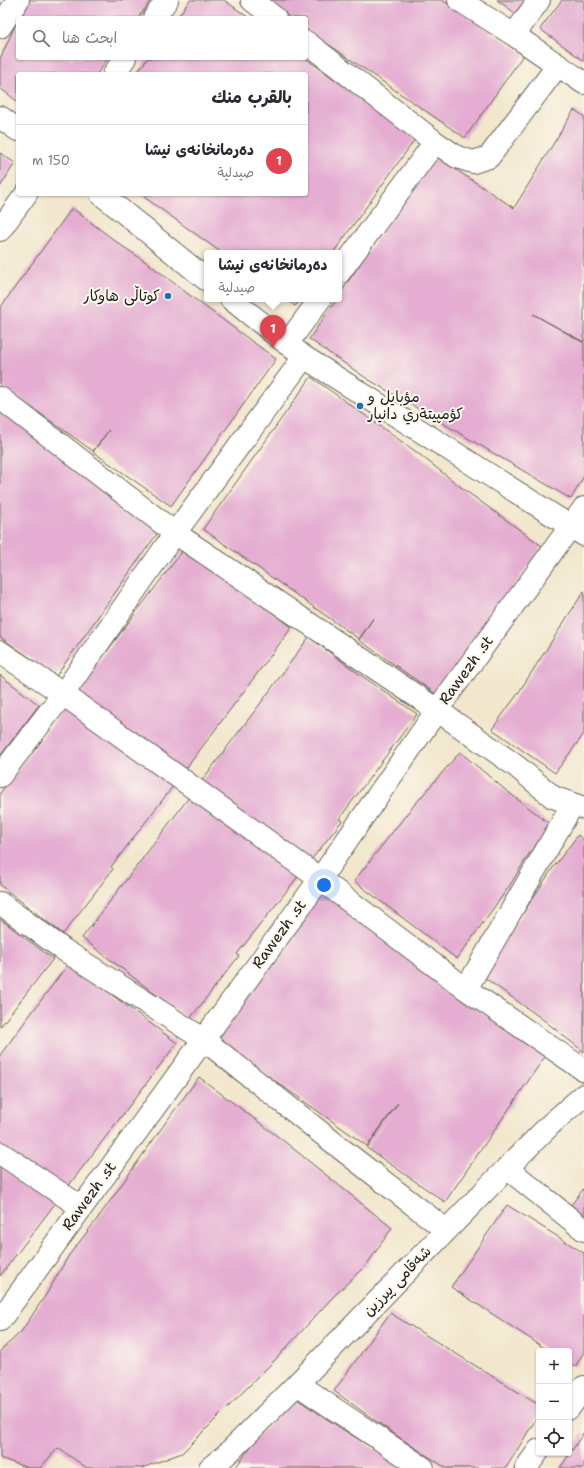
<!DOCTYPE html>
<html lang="ar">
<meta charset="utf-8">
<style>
:root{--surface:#fff;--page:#f7f7f7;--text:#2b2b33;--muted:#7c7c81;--line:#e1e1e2;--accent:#1a73e8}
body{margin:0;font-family:"Shantell Sans","Playpen Sans Arabic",sans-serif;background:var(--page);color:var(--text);direction:rtl}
.controls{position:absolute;right:12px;bottom:12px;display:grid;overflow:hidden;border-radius:4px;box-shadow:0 1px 3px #0004}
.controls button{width:36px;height:36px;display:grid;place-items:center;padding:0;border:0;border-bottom:1px solid var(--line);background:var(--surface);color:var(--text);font:20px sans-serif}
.you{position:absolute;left:324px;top:885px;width:14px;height:14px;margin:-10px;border:3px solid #fff;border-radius:50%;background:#1a73e8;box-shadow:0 0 0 6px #1a73e833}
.badge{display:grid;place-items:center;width:26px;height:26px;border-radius:50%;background:var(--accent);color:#fff;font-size:13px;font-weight:700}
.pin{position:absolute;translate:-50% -33px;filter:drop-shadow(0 1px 2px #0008)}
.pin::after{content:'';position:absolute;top:21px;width:14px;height:12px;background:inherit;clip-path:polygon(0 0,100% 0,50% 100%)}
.popup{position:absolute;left:204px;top:250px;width:138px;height:52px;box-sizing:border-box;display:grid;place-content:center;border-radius:4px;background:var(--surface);filter:drop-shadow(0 1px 3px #0005);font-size:13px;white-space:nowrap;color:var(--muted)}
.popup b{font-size:15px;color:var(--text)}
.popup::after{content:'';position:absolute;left:50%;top:100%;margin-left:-8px;border:8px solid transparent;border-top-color:var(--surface)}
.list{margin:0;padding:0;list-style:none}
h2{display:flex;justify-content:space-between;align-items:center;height:52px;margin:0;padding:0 16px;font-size:17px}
h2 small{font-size:13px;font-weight:400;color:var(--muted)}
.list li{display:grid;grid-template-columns:26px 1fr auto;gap:12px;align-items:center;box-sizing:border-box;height:72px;padding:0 16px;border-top:1px solid var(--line)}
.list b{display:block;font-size:15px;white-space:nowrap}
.list p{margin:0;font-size:13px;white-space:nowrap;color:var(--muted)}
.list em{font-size:13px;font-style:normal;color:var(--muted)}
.icon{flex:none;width:22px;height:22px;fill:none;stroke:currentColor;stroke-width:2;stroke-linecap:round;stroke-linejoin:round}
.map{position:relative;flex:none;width:584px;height:1468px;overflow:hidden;direction:ltr}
.search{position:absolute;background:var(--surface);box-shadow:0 1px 3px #0004;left:16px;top:16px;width:292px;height:44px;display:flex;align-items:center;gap:10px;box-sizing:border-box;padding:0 14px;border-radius:4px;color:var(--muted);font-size:15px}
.panel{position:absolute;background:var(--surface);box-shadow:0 1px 3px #0004;left:16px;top:72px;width:292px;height:124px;border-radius:4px;direction:rtl}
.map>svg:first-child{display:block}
</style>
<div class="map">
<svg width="584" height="1468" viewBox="0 0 584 1468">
<rect width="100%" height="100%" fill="#fbf7ec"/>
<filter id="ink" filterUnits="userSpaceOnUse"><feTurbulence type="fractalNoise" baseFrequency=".025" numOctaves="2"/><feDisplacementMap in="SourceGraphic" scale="8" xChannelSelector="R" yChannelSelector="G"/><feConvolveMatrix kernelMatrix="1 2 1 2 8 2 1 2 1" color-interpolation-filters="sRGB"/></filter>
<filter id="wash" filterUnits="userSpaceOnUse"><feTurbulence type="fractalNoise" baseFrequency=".012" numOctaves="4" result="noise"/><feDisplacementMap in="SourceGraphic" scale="16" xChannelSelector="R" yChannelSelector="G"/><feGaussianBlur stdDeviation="0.9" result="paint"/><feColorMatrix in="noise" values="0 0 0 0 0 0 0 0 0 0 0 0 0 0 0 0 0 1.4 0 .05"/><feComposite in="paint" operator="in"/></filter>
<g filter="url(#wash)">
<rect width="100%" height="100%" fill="#f2e7cd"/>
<g id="blocks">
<!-- building -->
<path fill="#e4add1" d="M28,0H151L138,18H19Z
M190,0H224L249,18H177Z
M265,0H442L524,54L465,138L306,29V18H291Z
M497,0H525L515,13Z
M562,0H584V61L540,29Z
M18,19V58H108L97,74H18V102L0,88V59Z
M148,58H305L416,138L333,253H222L140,194H306V74H136Z
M574,110L584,116V342L533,314L584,343V476L571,499L366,378L309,339L337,299H339V295L434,155L514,208Z
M0,153L15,163L0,187Z
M72,208L122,246L149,264L200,303L276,359L171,506L93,452L109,430L93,451L0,385V308Z
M286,299H300L295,306Z
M311,377L415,451L466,491L542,546L436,694L359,640L374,617L359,639L203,529Z
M0,409L161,528L56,676L0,637Z
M184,549L292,627L164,798L111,867L113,869L63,934L0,885V793Z
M584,591V734L555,773L492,729L517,695Z
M309,637L359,674L417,714L339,819L342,821L237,954L239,956L189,1020L82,938L260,704Z
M0,675L39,705L0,756Z
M460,752L503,788L551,825L529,854L510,885L457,959L354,881L410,810Z
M578,835L584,840V1052L541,1018L482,976L552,869Z
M317,887L445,988L546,1055L445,1202L367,1148L398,1103L367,1146L212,1036Z
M0,919L53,959L0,1027Z
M69,963L177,1043L0,1276V1055Z
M199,1077L285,1142L392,1228L367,1264L331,1299L300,1333L270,1365L182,1453L142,1468H87L58,1448L40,1468H28L0,1458V1351L21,1332L47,1293L69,1255L95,1222L171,1115Z
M584,1188V1221L568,1209Z
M507,1205L584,1253V1352L575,1367L569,1363V1351H549L451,1287Z
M390,1313L539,1405V1414L506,1468H446L397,1436L334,1391Z
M294,1397L345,1431L405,1468H235L261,1433Z
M584,1432V1468H560L571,1452Z"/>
</g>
</g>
<g filter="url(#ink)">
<use href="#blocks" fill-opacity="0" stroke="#67635a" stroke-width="1"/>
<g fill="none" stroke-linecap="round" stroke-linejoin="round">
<defs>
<path id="minor" d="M252,0L275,18
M459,0L514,35L584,83
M154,18L167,0
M0,27L18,0
M514,35L539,0
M306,42L435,142L457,157L473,162L489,157L558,65
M114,74L125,58
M0,117L18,130
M101,194L207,280
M0,230L26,194
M339,273L435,142
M231,299L304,357L584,535
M287,344L320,299
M0,398L175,533L437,710L516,766L553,797L584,808
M0,652L63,694L320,879L466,989L584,1070
M0,776L63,694L175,533L304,357
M0,903L64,950L203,1039L344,1151L446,1230
M466,989L573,804
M0,1153L81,1207
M507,1168L584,1230
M0,1320L320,879L437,710L584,508
M297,1384L423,1468
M569,1408L584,1387
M210,1468L227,1454L297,1384L507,1168L552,1123L584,1095
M526,1468L539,1450"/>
</defs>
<!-- minor casing -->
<use href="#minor" stroke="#67635a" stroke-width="24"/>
<!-- minor -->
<use href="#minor" stroke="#fff" stroke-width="22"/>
</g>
</g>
<!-- markers -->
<g fill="#1f6fb2" stroke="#fbf7ec" stroke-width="1.5">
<circle cx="168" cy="296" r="4"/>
<circle cx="360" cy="406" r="4"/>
</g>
<g text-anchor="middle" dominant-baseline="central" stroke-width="4" stroke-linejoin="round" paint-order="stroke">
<!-- poi labels -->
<g font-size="15" fill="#1c1c1c" stroke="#fbf7ec" text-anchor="end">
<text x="160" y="296">کوتاڵی هاوکار</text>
<text x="368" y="397" text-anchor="start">مؤبايل و<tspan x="368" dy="17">كؤمپيتةري دانيار</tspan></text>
</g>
<!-- street labels -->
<g font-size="15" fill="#1c1c1c" stroke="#fbf7ec">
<text transform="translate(466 670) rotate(-54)">Rawezh .st</text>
<text transform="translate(279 934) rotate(-54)">Rawezh .st</text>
<text transform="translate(89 1196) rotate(-54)">Rawezh .st</text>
<text transform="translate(397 1281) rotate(-46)">شەقامی پیرزین</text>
</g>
</g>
</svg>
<div class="controls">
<button>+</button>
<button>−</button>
<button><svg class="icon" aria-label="locate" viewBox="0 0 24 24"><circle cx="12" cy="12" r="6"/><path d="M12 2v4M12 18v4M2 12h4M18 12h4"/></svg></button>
</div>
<div class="you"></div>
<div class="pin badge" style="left:273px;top:348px;background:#e0444e">1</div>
<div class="popup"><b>دەرمانخانەی نیشا</b>صيدلية</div>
<div class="search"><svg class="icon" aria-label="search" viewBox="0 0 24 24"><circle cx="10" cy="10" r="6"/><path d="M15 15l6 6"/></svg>ابحث هنا</div>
<section class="panel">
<h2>بالقرب منك<small></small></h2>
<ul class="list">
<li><span class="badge" style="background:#e0444e">1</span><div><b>دەرمانخانەی نیشا</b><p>صيدلية</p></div><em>150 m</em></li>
</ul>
</section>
</div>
